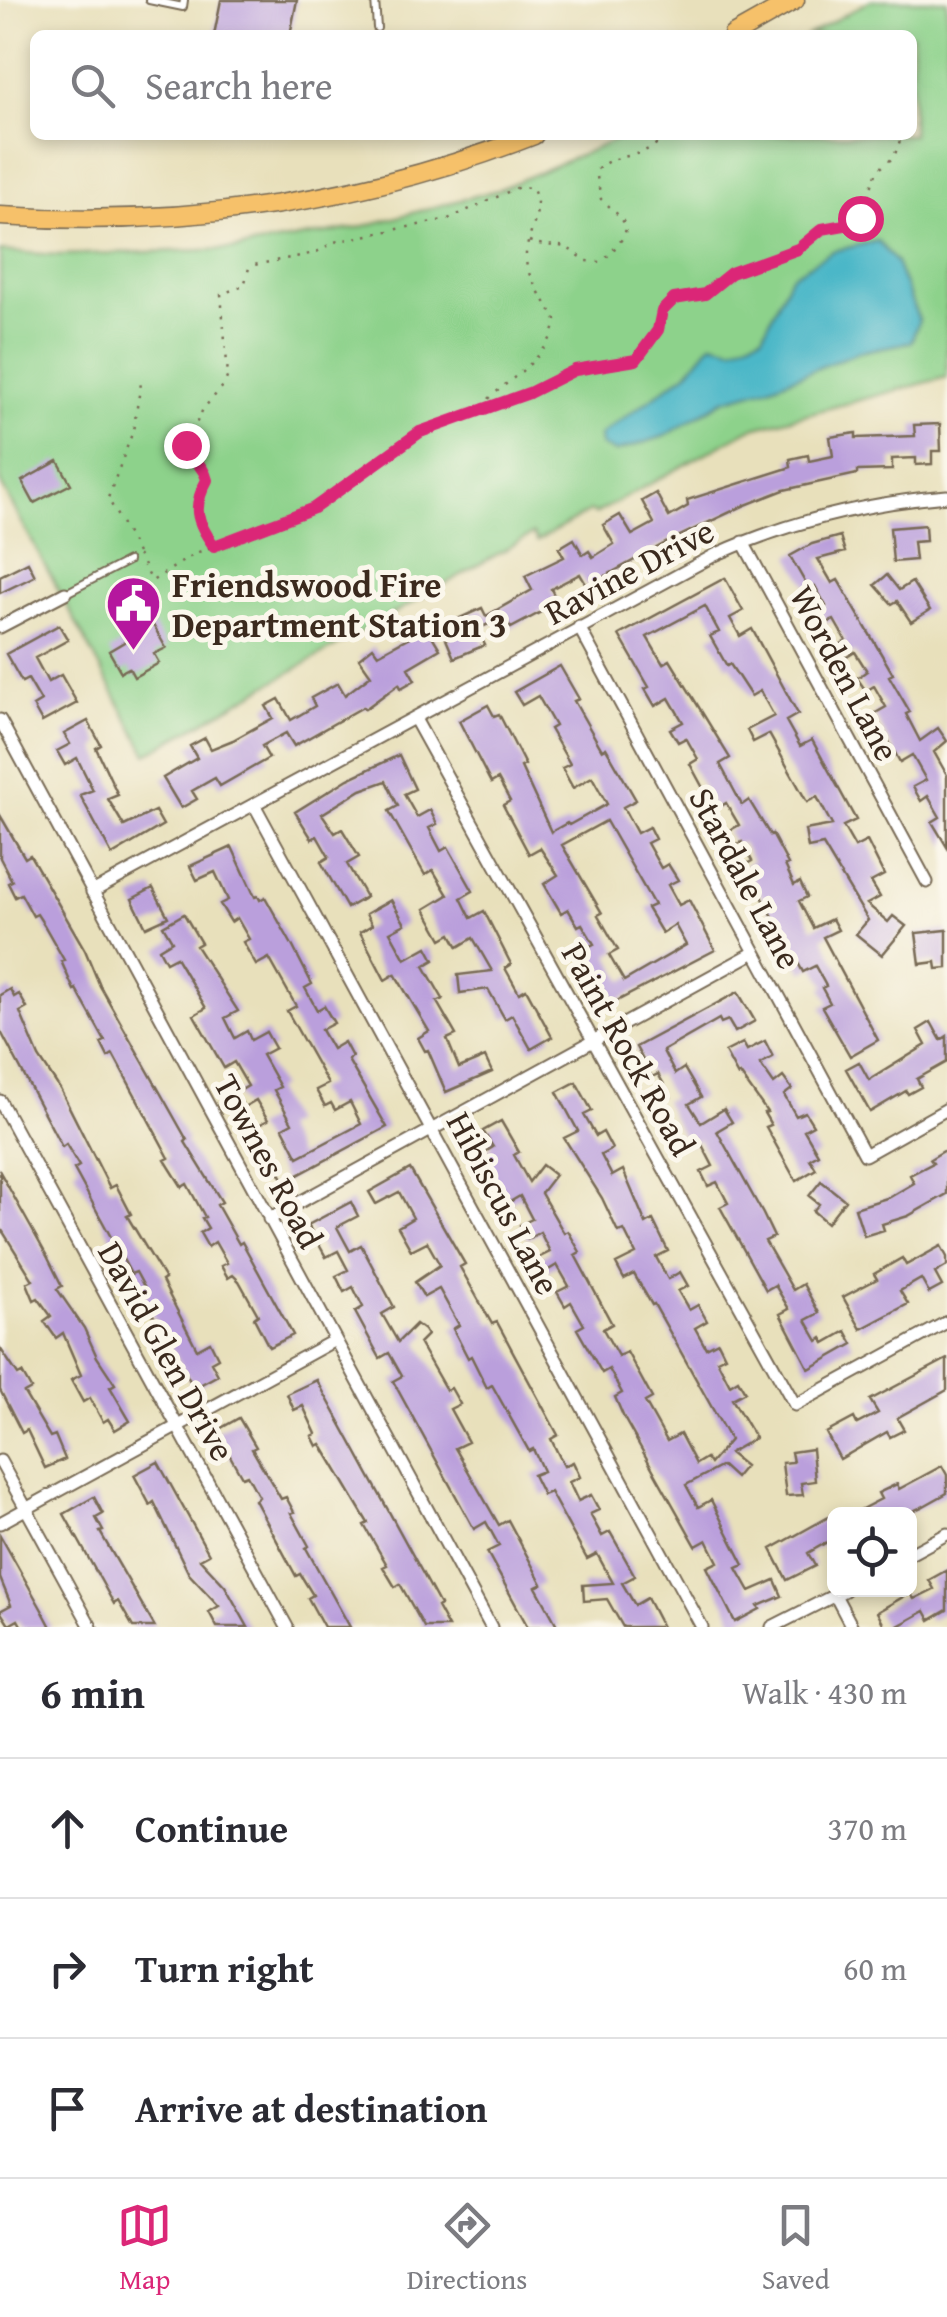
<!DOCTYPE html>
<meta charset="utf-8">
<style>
:root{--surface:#fff;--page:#f7f7f7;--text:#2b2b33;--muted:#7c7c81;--line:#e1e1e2;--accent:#db2777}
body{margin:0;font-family:"Gentium Book Plus",serif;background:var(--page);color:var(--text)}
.controls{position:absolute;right:30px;bottom:30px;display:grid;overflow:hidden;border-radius:15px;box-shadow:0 5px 15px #0003}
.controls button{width:90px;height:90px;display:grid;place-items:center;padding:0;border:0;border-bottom:2px solid var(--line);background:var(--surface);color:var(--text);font:50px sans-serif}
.stop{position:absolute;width:30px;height:30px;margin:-22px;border:8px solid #db2777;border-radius:50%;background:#fff}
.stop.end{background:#db2777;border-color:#fff;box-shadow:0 2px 10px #0008}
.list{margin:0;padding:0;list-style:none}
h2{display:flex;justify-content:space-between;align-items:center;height:130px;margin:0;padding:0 40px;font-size:42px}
h2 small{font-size:32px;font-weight:400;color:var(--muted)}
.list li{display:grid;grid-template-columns:65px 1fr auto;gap:30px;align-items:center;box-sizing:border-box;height:140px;padding:0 40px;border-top:2px solid var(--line)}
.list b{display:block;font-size:38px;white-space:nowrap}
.list em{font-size:32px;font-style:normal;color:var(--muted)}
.icon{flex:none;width:55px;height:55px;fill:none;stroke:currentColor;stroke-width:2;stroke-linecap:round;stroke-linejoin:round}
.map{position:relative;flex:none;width:947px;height:1627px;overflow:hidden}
.search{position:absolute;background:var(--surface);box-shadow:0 5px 15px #0003;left:30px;right:30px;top:30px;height:110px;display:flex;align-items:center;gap:25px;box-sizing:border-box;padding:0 35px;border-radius:15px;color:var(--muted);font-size:38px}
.sheet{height:550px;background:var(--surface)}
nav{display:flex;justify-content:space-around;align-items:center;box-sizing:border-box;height:140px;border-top:2px solid var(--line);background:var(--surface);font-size:28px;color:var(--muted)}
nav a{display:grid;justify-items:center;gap:5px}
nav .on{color:var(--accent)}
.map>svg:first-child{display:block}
</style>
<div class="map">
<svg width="947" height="1627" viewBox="0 0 947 1627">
<rect width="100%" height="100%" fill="#fbf7ec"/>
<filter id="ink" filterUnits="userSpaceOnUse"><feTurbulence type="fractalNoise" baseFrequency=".01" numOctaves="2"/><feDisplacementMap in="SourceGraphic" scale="20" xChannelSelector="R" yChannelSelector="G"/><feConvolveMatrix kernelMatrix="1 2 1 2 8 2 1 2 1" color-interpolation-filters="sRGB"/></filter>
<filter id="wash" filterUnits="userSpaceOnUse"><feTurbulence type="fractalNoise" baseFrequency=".0048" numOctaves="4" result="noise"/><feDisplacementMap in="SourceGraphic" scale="40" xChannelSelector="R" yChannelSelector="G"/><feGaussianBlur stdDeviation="2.25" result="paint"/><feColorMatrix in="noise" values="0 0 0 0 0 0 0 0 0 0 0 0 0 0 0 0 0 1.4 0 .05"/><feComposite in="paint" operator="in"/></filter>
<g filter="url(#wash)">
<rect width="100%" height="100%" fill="#e8e0bb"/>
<!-- green -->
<path fill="#8dd28b" stroke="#647e54" stroke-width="2.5" d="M871,0H947V377L750,429L595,514L590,511L537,541L533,534L147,754L0,482V251L57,255L235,249L357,228L497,190L627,135H912V35H809Z"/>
<!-- water -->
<path fill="#4bb7c8" stroke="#437073" stroke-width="2.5" d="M878,241L896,263L919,320L911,342L859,352L767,388L724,400L665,436L615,452L601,446L600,435L687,373L712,343L733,348L763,335L791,276L833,251Z"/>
<g id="blocks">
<!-- building -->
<path fill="#ba9fdc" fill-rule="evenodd" d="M221,0H297L290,35H214Z
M940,424L941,451H932V464L916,465V458L892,459V470L857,471V474L784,490L743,506L669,541L587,586L580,574L551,589L558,603L511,628L505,617L477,629L485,645L454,658L446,639L463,631L458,619L482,608L486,616L532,590L525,576L564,557L559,548L574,539L583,555L589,551L593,557L614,544L603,525L620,515L632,535L654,523L642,501L656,493L669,517L688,506L687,500L791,467L790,459L808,455L809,461L833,456L830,437L856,433V438L915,436L914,425Z
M58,461L71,484L34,503L22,481Z
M925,525L926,541L913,542L915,560L893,562L890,528Z
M840,536L845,552L818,559L832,583L838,580L893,674L889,676L910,712L906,714L920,741L938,728L947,741L934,752L947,775V847L932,822L940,817L928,796L921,801L913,787L926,780L912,755L900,762L874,714L886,707L874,686L866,691L857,678L867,671L855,652L845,658L838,646L846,641L834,620L827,623L820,610L826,606L815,586L809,589L790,556L812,544Z
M28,562L35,576L0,593V576Z
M887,575L899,590L912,582L930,610L911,622L897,601L892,604L875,585Z
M725,578L743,611L730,618L740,636L752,629L798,714L786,721L800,746L812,740L856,820L843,826L855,847L867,841L884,875L871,882L880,897L867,904L888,922L893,916L906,926L882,955L856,934L868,920L823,845L808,848L805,830L832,825L817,797L807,802L769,734L753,742L747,730L774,716L760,691L751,696L730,664L727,666L710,636L719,632L705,606L647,637L663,664L670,660L730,758L720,764L742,805L749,800L770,835L772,834L788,864L785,865L794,885L800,882L807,897L799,901L813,928L832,919L838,930L823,937L878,1040L850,1056L822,1007L830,1003L822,988L826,986L815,966L803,972L745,865L752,861L742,842L736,845L727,832L739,825L726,803L715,810L690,764L698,759L686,738L678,742L670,729L683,722L669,698L655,706L645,689L649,687L619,635Z
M423,621L440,649L408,668L415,680L401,688L399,684L365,709L363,707L294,746L286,733L262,746L269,758L220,786L215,778L192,791L197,799L181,808L163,778L197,758L190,746L205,738L211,749L233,740L273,718L266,706L279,699L291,720L315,706L311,698L338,683L345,695L371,675L359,658L373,647L378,654L413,635L409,629Z
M59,625L68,640L35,658L48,682L61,675L77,703L42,722L33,706L41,701L28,679L22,682L6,654Z
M153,625L166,648L154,654L159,663L134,677L129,668L121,672L109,651Z
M560,666L579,699L574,701L602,750L606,748L636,800L623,807L637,833L649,827L655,839L647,843L661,868L668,864L678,880L668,885L679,905L689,900L715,950L611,1004L581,950L594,944L582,924L578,926L568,909L561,913L544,884L558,875L540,848L529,854L503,805L510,801L498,779L491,783L459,721L488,705L494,716L499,714L525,765L521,767L551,832L567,823L569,825L607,804L592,777L573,788L562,768L570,764L550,729L555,726L538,696L522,705L514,692ZM606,821L654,905L647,908L662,933L675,925L686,945L624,981L609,955L618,950L598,915L602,913L562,845Z
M88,721L101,745L96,748L118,795L108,799L124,826L155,811L163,825L112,855L80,795L93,790L77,758L65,765L57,751L70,744L64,734Z
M399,755L415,789L404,794L417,817L430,810L437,824L429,828L441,851L448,847L473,891L461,898L471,918L484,911L511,964L505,968L519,993L526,989L552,1037L531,1049L512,1015L505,1019L488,989L460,993L458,975L492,971L473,938L458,947L451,934L442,939L425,909L448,895L433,870L425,875L389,811L398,806L386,781L361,790L322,814L335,833L342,829L359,857L347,864L366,897L347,908L321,862L329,857L317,836L312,839L295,812L348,779Z
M0,815L25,858L30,855L85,950L100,986L187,1140L185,1142L222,1202L217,1205L239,1244L242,1242L293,1335L269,1347L254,1318L258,1315L239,1281L233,1275L228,1278L221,1266L227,1263L215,1242L208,1247L200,1233L208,1228L202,1218L205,1217L187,1184L182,1187L165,1160L169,1158L113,1054L108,1057L101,1043L105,1041L76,989L74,990L61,961L64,960L44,925L37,914L33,916L21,894L15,897L8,883L12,881L0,858Z
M232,847L255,897L258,896L260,900L265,897L292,945L312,984L305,988L317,1010L324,1006L334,1023L321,1030L332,1049L344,1042L352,1057L348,1060L387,1127L285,1182L255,1127L268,1120L256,1100L244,1107L236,1093L248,1086L234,1062L224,1068L194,1015L206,1008L176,957L166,962L159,949L172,941L163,926L184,914L201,943L196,946L238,1011L225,1018L235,1038L247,1031L251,1040L266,1032L275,1048L262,1055L280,1087L274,1090L292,1123L283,1128L298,1157L361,1124L350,1102L335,1110L331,1103L325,1106L316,1090L328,1084L287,1011L296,1006L269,958L256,965L243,942L249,939L237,918L231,922L220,904L228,900L215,872L197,880L190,866Z
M153,888L168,917L146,927L132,899Z
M391,900L405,924L390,932L405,959L427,947L434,960L424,966L443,999L437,1002L456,1035L447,1039L459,1068L485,1057L492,1072L446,1092L428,1050L425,1051L418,1038L429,1031L395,974L385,980L360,932L372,925L366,914Z
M947,930V968L937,969L936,962L920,964L916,933Z
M10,989L14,997L19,994L27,1008L20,1012L39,1057L60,1089L110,1188L116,1185L131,1214L127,1216L165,1279L162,1281L197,1349L210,1342L218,1358L211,1362L218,1375L194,1388L143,1297L148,1294L136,1272L131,1274L124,1261L74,1169L79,1166L66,1144L62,1147L0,1030V995Z
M738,992L755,1021L735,1032L728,1020L721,1023L719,1019L663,1051L675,1074L684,1068L701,1097L689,1104L701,1123L724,1109L732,1122L717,1131L763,1214L774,1237L765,1241L793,1290L803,1284L819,1313L806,1320L818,1341L822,1338L825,1343L846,1331L853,1344L809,1369L780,1314L789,1309L775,1285L766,1290L720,1207L728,1203L717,1182L708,1186L701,1172L713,1166L699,1139L688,1146L664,1101L671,1097L658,1074L652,1077L636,1047Z
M931,1022L941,1040L947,1036V1062L917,1079L921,1087L908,1094L906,1091L870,1112L846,1069L859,1062L869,1080L926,1045L918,1030Z
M765,1041L773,1057L760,1064L774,1084L783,1077L792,1089L784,1095L796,1116L805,1112L813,1125L804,1130L818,1154L810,1159L816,1169L796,1181L766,1127L771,1125L764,1113L767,1112L740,1074L738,1076L725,1052L743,1043L747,1050Z
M576,1082L592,1111L584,1115L596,1136L603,1132L612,1149L601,1155L612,1176L623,1170L646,1224L653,1220L668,1251L656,1257L668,1279L680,1272L688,1286L678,1291L689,1310L698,1305L707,1321L695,1328L706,1348L718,1342L725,1356L717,1360L730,1385L738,1380L745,1392L732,1399L755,1438L729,1453L745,1466L735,1478L722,1466L686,1485L698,1507L711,1500L744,1565L737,1568L750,1591L775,1580L782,1596L758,1606L760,1609L735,1622L707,1567L718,1562L707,1540L696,1546L624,1418L615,1397L622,1393L609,1369L602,1373L577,1329L584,1325L571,1302L565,1306L557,1292L569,1286L557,1265L545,1272L538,1258L550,1252L540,1232L528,1239L520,1225L532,1219L520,1196L508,1203L480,1155L493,1147L483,1131L501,1121L519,1152L514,1155L529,1182L542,1165L555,1175L541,1193L564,1233L568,1231L580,1252L575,1255L612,1324L603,1329L618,1356L627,1352L652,1398L645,1402L667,1441L680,1434L696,1464L706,1458L710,1464L730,1440L654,1304L652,1305L634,1274L624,1279L616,1264L636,1254L624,1230L618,1232L602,1198L564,1138L578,1131L557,1092Z
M947,1149V1194L908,1216L882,1224L884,1230L864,1236L855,1208L890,1197L914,1183L910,1175L933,1163L930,1159Z
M410,1169L465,1264L460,1267L492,1324L497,1322L558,1435L551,1439L564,1466L573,1462L580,1477L569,1482L578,1501L591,1495L599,1510L590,1514L602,1536L610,1532L635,1576L622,1583L635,1605L647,1598L662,1627H623L607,1599L584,1601L583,1585L613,1583L597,1554L587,1559L550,1492L543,1495L533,1475L543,1471L533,1449L529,1451L492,1385L487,1388L471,1356L468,1358L453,1329L459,1325L439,1289L424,1297L415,1282L440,1265L427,1242L411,1250L398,1227L413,1218L399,1192L376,1204L369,1192Z
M0,1172L48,1258L62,1286L57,1289L84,1328L97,1357L115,1384L110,1387L130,1421L115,1430L108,1419L103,1422L90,1398L83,1402L71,1380L81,1375L63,1333L56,1338L44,1321L51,1316L38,1298L34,1300L27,1283L33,1280L0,1227Z
M821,1181L845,1200L827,1223L813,1211L819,1204L809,1196Z
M351,1202L358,1216L337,1227L350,1251L361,1245L394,1307L382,1314L398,1342L416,1324L424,1330L427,1335L419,1343L446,1390L451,1388L460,1404L450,1409L468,1442L455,1448L499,1525L508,1520L542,1584L536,1587L558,1627H528L487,1552L499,1546L486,1522L474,1529L393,1381L402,1376L389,1353L380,1358L355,1312L363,1307L353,1287L344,1292L336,1276L348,1270L338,1251L326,1257L308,1225Z
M941,1246L947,1257V1266L935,1273L942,1286L929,1293L921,1279L900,1291L908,1304L861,1329L843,1297L877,1279L874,1274L902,1258L906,1265Z
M0,1348L18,1375L22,1373L31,1389L24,1393L50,1437L55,1435L65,1459L45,1468L27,1430L22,1433L0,1390Z
M947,1359V1390L897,1418L904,1430L890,1437L887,1432L840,1459L826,1433L854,1418L857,1424L878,1413L870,1400Z
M317,1380L440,1605L437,1607L448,1627H424L400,1584L395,1587L383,1567L387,1565L364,1525L368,1523L321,1444L317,1446L312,1436L316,1434L303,1406L294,1410L287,1394Z
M239,1418L256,1447L252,1449L281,1499L286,1497L294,1512L291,1513L309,1546L306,1548L350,1627H324L308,1598L313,1595L300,1574L296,1576L255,1500L259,1497L247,1475L242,1477L216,1431Z
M812,1449L815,1481L801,1483L803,1495L786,1496L782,1463L793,1462L791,1452Z
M158,1462L209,1554L200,1559L225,1586L248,1627H217L209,1612L219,1606L189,1574L154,1502L150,1505L134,1475Z
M942,1466L947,1475V1493L922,1507L906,1514H852L881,1499L878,1493L897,1484L899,1489Z
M94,1497L103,1514L96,1518L103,1531L100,1532L155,1627H133L118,1601L114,1604L64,1514Z
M834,1514V1538L808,1553L815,1566L787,1580L771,1549Z
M0,1535L42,1610L51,1627H22L18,1620L9,1625L0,1611L11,1605L0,1578Z
M947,1570V1610L930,1620L925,1611L896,1627H885L877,1612L910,1593L914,1599L934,1589L929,1580Z"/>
</g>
</g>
<g filter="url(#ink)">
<use href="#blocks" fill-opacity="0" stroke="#786a55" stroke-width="2.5"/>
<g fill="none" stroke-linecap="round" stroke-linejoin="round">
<defs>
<path id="lane" d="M149,0L183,7L184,0
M375,0L377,28
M66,593L128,561"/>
<path id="street" d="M743,542L927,882
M0,627L65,593
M579,627L865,1155L947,1109
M415,719L795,1405L947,1322
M0,720L491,1627
M255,806L702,1627
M92,892L715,555C790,521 865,503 947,496
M0,1101L287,1627
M269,1219L755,952
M0,1461L91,1627
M0,1523L335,1340
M910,1554L947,1534
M835,1595L852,1627
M772,1627L845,1590"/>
<path id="primary" d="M733,35L795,0
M0,216C183,228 363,202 534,135"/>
</defs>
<!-- lane casing -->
<use href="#lane" stroke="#786a55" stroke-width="10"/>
<!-- street casing -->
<use href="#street" stroke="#786a55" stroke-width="15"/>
<!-- primary casing -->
<use href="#primary" stroke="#786a55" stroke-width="21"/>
<!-- path -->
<path stroke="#786a55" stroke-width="2.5" stroke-dasharray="2.5 8" stroke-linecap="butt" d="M529,241C559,252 555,236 586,261L602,262C633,229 634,228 601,199L596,171C614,150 640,164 666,135
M214,544L196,506C197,496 204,492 206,482C209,466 191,458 186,445L203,409L224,385L228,375L221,294L244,286L249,268L254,265L315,253L334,242L448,219L519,187L532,188C547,213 524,235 526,260C527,279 547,303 556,320C551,359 507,378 483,405
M137,553L108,498L133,431L142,377
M138,555L152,581L196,553L314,508L419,432L529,393L575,370L636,360L658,330L663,311L674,299L705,294L731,273L798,249L822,229L850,224L860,218L877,171L894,157L902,135"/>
<!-- lane -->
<use href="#lane" stroke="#fff" stroke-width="6"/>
<!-- street -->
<use href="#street" stroke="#fff" stroke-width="11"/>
<!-- primary -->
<use href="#primary" stroke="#f6c16b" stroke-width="18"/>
</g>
</g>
<g fill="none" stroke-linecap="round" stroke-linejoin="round" filter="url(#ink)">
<!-- route -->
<path stroke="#db2777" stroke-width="12" d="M186,445C189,459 203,463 207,480C192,507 196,521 214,546L314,508L420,432L529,393L575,370L636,360L658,330L662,311L674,299L705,294L731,273L798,249L822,229L850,224L860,218"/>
</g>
<!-- icons -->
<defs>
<symbol id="civic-pin" viewBox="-11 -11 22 30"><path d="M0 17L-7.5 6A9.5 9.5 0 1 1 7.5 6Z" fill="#b5179e" stroke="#fbf7ec"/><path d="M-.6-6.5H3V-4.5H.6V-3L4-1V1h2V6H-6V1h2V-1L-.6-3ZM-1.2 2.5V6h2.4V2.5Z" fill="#fff"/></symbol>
</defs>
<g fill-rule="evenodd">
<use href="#civic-pin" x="102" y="572" width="63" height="86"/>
</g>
<g text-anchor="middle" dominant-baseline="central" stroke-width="10" stroke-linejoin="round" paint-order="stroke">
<!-- street labels -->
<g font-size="35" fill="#3b2a1e" stroke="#fbf7ec">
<text transform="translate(629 571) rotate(-28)">Ravine Drive</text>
<text transform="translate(845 673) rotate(62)">Worden Lane</text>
<text transform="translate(746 878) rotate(62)">Stardale Lane</text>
<text transform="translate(629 1049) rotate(61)">Paint Rock Road</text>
<text transform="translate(269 1161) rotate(62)">Townes Road</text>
<text transform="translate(504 1203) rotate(62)">Hibiscus Lane</text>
<text transform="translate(167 1351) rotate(61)">David Glen Drive</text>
</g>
<!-- poi labels -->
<g font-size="35" font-weight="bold" fill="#3b2a1e" stroke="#fbf7ec" text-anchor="start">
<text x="172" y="584">Friendswood Fire<tspan x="172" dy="40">Department Station 3</tspan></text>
</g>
</g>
</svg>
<div class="controls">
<button><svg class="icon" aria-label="locate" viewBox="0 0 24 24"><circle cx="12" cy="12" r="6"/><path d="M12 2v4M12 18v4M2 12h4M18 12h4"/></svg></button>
</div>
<div class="stop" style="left:860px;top:218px"></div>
<div class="stop end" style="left:186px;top:445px"></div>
<div class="search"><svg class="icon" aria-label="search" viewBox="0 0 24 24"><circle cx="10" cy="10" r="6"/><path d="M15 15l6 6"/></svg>Search here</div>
</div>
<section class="sheet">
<h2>6 min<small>Walk · 430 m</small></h2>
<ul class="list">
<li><svg class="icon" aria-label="ahead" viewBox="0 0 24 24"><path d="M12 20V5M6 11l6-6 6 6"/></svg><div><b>Continue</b></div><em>370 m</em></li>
<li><svg class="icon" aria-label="right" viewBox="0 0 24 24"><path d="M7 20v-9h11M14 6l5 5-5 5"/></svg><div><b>Turn right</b></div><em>60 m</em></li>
<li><svg class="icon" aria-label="arrive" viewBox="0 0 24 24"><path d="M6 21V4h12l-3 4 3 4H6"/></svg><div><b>Arrive at destination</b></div></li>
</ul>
</section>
<nav>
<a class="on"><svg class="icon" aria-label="map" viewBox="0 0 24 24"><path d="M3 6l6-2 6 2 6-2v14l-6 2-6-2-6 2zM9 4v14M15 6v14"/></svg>Map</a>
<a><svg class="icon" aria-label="directions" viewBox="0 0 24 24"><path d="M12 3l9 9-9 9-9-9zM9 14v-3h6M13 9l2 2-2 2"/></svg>Directions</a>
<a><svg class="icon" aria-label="saved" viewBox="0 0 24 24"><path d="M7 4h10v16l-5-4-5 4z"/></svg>Saved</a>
</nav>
